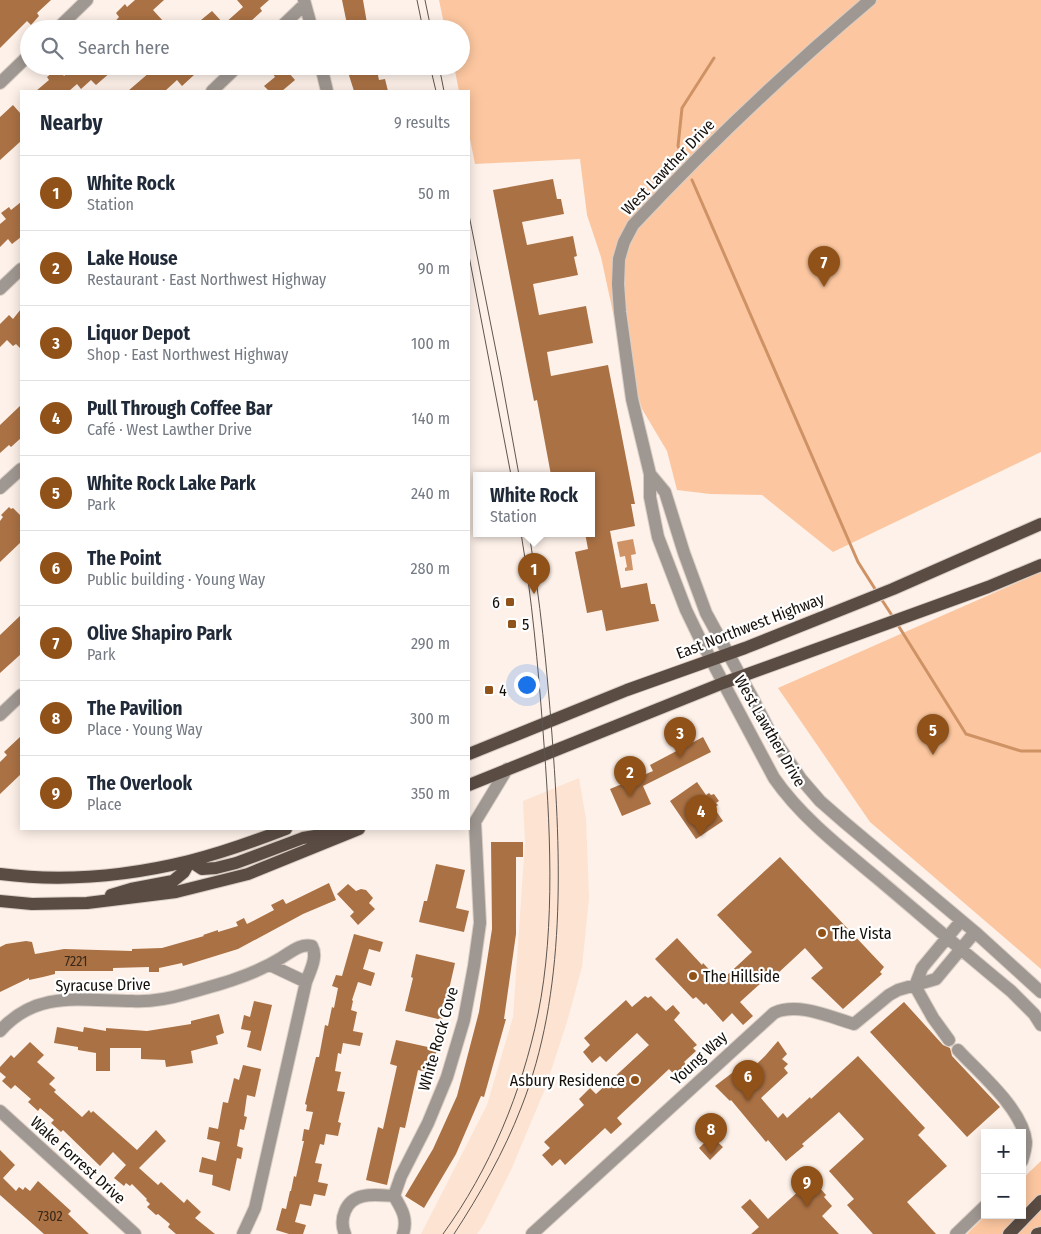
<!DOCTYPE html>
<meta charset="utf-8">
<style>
:root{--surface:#fff;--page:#f2f2f3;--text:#1f2937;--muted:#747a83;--line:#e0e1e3;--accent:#915219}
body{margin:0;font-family:"Fira Sans Condensed",sans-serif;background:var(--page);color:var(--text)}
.controls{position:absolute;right:15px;bottom:15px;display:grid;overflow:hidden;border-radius:0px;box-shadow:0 2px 12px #0003}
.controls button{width:45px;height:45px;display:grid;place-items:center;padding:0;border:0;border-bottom:1px solid var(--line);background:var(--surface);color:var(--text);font:25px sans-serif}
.you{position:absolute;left:526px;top:684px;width:18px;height:18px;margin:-12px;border:4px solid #fff;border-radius:50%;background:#1a73e8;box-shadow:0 0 0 8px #1a73e833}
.badge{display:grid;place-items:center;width:32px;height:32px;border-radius:50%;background:var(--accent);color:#fff;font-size:16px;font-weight:700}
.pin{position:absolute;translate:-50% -41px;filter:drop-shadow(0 1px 2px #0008)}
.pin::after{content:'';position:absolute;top:26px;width:18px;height:15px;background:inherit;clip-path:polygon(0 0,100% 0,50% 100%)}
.popup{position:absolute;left:473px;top:472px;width:122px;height:65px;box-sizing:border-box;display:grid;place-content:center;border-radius:0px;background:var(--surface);filter:drop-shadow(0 1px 4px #0005);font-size:16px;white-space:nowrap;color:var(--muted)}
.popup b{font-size:19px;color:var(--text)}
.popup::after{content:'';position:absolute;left:50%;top:100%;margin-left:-10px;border:10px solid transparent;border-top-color:var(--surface)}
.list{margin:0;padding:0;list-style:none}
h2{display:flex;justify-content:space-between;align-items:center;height:65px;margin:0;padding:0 20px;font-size:21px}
h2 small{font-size:16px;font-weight:400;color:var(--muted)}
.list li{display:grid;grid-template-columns:32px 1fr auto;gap:15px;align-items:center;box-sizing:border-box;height:75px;padding:0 20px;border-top:1px solid var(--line)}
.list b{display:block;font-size:19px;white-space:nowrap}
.list p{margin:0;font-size:16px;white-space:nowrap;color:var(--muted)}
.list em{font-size:16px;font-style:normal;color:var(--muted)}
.icon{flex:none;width:28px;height:28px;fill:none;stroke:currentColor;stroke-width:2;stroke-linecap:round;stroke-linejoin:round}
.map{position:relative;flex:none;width:1041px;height:1234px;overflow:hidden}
.search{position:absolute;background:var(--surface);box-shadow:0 2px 12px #0003;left:20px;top:20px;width:450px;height:55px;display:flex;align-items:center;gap:12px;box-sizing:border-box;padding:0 18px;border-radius:28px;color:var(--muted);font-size:19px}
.panel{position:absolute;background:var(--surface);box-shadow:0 2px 12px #0003;left:20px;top:90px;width:450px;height:740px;border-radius:0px}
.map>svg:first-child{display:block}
</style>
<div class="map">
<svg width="1041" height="1234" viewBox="0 0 1041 1234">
<rect width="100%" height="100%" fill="#fdf1e9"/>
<!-- built -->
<path fill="#fde3d1" d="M579,778L586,819L589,898L582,967L567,1022L545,1089L511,1170L484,1224L477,1234H421L487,1105L513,1017L525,843L523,801Z"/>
<!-- green -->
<path fill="#fcc7a0" d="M439,0H1041V452L833,552L762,495L710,494L677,490L667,451L642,409L614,317L601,257L587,215L580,159L475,164L469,134V91H459L454,66H461V29H445Z
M1041,572V969L870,822L778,688Z
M1041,1161V1234H967L986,1215H1022V1179Z"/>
<!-- water -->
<path fill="#ce9265" d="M633,539L636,554L631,555L633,570L625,571V568L627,567L625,556L620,557L617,542Z"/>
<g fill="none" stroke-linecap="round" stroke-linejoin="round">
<!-- stream -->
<path stroke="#ce9265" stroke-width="3" d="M684,160L678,146L682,108L714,58
M692,180L858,562L877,592
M880,597L893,617
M896,622L966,734L1021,751H1041"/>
</g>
<!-- building -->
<path fill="#aa7144" d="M0,0H51L37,13L39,16L31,25L27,21L0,48Z
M135,0H164L153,10L164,22L157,29H152L146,22L139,29H108L119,17L116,13L125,4L127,7Z
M237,0H269L260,8L262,11L242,29H209L201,20L212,11L224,24L243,7Z
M342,0H363L368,29H348Z
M75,66H106L111,72L96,85L91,80L81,89L77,84L69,91H36L49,80L47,77L58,68L64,76Z
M157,66H194L189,71L194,75L182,86L177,80L165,91H128Z
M277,66H283L295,80L282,91H269L264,86L275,77L273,74L275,72L273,70Z
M346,66H376L379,80L385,79L388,91H354Z
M13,105L21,114V141L0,160V117Z
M553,179L557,199H561L564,214L522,222L527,245L573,236L577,256L574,257L578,275L533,284L539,315L586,306L593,343L547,352L551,376L608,365L635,504H631L635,526L610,531L621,588L647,583L651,604H655L659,621L606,631L602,610L587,613L575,552L588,549L585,533H592V475H551L537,400L534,401L493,190Z
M21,202V237L12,244L8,239L0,247V224L6,219L1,213L9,207L11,210Z
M21,309V349L16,344L13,346L7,340L0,347V324L9,315L13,319Z
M21,405V438L11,447L9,445L0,453V425Z
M9,507L11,509L13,508L21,516V542L0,562V521L3,517L1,515Z
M21,615V654L0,673V635Z
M21,736V774L0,794V762L7,755L4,752Z
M703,737L711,752L643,786L651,804L622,816L610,789L653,771L650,765Z
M697,782L706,795L709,793L711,795L714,794L719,801L716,803L718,805L714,808L723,821L696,839L670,801Z
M491,842H523V857H516V934L504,1019H506L484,1097L481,1096L456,1154L424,1208L405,1196L433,1149L457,1096L479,1012L492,929Z
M780,857L884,967L880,972L882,974L843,1009L811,978L823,968L805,948L776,975L773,972L740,1002L753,1016L743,1025L732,1013L723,1022L706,1003L704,1005L696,997L693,999L655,959L677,938L702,965L703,963L718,979L721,976L723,979L752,952L717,915Z
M436,864L465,870L456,908L469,911L464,932L419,922L424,901H427Z
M329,883L336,900L303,914L238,949L183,966L182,963L159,968V972H149V967L113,968V971H55V974L43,977L29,980V978L0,992V947L6,944L26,941L32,942L35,954L64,949L132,951V949L162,948L204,936L203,935L218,930V932L238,926L236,922L244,918L247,924L251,922L274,910L271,905L283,899L286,904Z
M348,884L356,891L361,889L366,890L373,898L369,903L375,909L358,925L350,916L354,912L337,894Z
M354,934L383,942L380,952L369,949L363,969L375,973L371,986L358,982L352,1000L353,1001L351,1010L357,1012L353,1031L363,1033L360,1046L343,1043L341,1054L338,1053L335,1071L341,1072L337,1091L345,1092L338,1122L341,1123L338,1136L326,1134L324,1145L320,1144L315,1163L322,1164L318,1182L328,1184L325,1196L314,1194L311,1206L300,1204L295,1222L306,1225L303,1234H289L276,1230L282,1208L286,1209L290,1191H291L294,1176L296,1177L304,1141H302L304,1129L309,1130L313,1112L306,1111L307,1105L305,1104L316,1057H319L325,1025L328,1026L332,1007L334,1008L338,988L332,986L336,975L342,976Z
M416,954L455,963L442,1020L405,1011L413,978L411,977Z
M645,996L648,998L651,996L666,1011L673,1005L680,1013L674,1020L697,1045L693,1048L696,1051L684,1062L693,1072L681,1082L669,1069L617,1118L622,1124L611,1134L605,1128L565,1165L560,1159L552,1166L542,1155L550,1148L544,1142L584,1105L579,1099L590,1088L596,1094L649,1045L637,1033L606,1062L600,1056L592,1063L583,1052L590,1045L584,1038L626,1000L632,1007Z
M254,1001L272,1005L261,1051L247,1047L251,1031L241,1029L244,1015L250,1017Z
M904,1002L943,1045L950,1048L952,1056L1000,1107L967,1137L870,1032Z
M219,1014L224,1033L216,1036L218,1044L191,1051L193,1063L166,1067L165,1060L141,1059V1048H110V1071H96V1053L78,1050V1047L54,1043L57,1027L83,1032L84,1027L106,1031V1028L147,1031L191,1024V1021Z
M396,1040L437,1049L431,1073L418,1070L405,1128L400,1127L387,1185L366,1180L378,1127L383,1129L397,1066L390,1064Z
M778,1041L787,1054L782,1059L788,1064L784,1068L788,1073L761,1098L778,1118L783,1113L787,1118L810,1097L811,1099L858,1056L925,1128L918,1135L947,1166L907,1202L936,1234H873L847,1205L854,1199L829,1171L864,1139L839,1112L802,1144L804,1146L786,1161L768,1140L766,1142L731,1100L730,1101L715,1086L736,1070L742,1078L765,1056Z
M30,1042L44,1055L37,1062L55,1078L49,1084L56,1090L54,1092L82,1117L89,1110L91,1113L93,1111L137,1150L156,1130L166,1141L139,1168L158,1185L161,1182L184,1203L187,1199L201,1212L195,1218L215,1234H176L168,1227L170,1224L158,1214L156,1215L147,1207L150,1204L146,1200L147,1199L132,1184L130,1186L126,1183L124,1186L114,1178L126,1165L113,1152L100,1166L63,1130L61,1132L51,1123L54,1120L40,1108L38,1111L28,1102L31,1099L15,1085L11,1089L2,1081L6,1077L0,1072V1067L11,1055L14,1058Z
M243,1065L261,1069L255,1097L247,1095L244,1116L247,1117L244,1130L240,1129L237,1146L243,1148L241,1159L237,1158L230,1191L212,1185L213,1175L199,1172L202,1157L216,1161L220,1142L207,1139L209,1127L218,1129L223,1102L228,1103L234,1078L239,1080Z
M711,1136L723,1147L710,1160L699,1148Z
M0,1150L15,1165L3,1178L16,1191L19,1187L23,1190L25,1187L30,1191L38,1181L71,1211L68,1214L89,1234H44L0,1195Z
M812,1179L826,1195L824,1197L832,1206L822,1216L839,1234H751L759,1227L741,1207L750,1199L768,1219Z"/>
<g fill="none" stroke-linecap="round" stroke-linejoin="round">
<defs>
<path id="minor" d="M304,0L312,29
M870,0C787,70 707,146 633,225L624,242L619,259L618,284L620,312L632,399L650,474V497L658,537L686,610L700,639L774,778C801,817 841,848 877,878C922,916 966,954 1011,991L1034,1014L1041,1025
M57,29L87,0
M279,29L305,4
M321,66L327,91
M0,83L29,55
M212,91L238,66
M0,289L21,269
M650,474L665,492L684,553L706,613L753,699L773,738L801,779L820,801L844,822L975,932L1041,992
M0,488L21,469
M0,715L21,695
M270,965L306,982
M0,1031C37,989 83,1001 132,1001C150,1002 168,999 185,994C218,985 252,976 281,958C291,952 301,943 312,946C318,957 310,971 306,982L255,1208L243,1234
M949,1040L933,1018L915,986L922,968L961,921
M958,1050C979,1073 1023,1109 1026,1142C1026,1148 1024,1155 1022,1161
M0,1111L135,1234
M394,1196L401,1176L428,1123L447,1077L464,1020L474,966L480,923L475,822L507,769
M394,1196C402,1209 408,1219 403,1234
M345,1234C342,1227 342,1218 345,1211C353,1191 376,1195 394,1196
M532,1234L774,1013C798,1002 830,1017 854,1024L889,995L898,990L936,979L975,932
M956,1234L985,1206"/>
<path id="major" d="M469,754L627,690L745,648L893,589L1041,524
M469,785L723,683L988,587L1041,565
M190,861L202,869L216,868L236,863L303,838L339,832
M0,874C62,882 128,876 189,861C222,853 255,841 286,829
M111,895L131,889L173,881L184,872L190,861
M0,901L32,904L87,903L176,892L248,874L359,829
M1009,1234L1041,1201
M1037,1234L1041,1233"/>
</defs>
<!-- minor casing -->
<use href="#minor" stroke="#d8cdc5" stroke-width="14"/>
<!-- major casing -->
<use href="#major" stroke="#d8cdc5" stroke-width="14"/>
<!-- minor -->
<use href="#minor" stroke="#9f9791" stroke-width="12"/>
<!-- major -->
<use href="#major" stroke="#5a4c43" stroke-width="12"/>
<!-- tram -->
<path stroke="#5d554f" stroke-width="1" d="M417,0L423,29
M425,0L431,29
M430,66L436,91
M439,66L444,91
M469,215L501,376L519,475
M469,256L511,475
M443,1234C490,1169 522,1092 538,1014C556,926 550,821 543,731C538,665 532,599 521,533
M454,1234C480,1194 504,1152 521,1108C567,992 561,857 552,735C547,667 540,600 529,533"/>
</g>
<!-- markers -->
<g fill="#915219" stroke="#fff" stroke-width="2">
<rect x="505" y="597" width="10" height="10" rx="2.5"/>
<rect x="507" y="619" width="10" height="10" rx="2.5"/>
<rect x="484" y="685" width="10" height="10" rx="2.5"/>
<circle cx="822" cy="933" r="5"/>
<circle cx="693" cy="976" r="5"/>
<circle cx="635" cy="1080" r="5"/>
</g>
<g text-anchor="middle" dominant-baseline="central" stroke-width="4.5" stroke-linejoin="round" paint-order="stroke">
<!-- number labels -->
<g font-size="14" fill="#3a2818">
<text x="76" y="961">7221</text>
<text x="50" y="1216">7302</text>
</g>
<!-- street labels -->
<g font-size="16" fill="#150f0a" stroke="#fff">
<text transform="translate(668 167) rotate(-46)">West Lawther Drive</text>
<text transform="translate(750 626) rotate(-21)">East Northwest Highway</text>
<text transform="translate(770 731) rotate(60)">West Lawther Drive</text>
<text transform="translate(103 985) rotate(-1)">Syracuse Drive</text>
<text transform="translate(438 1039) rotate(-74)">White Rock Cove</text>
<text transform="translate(699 1058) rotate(-43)">Young Way</text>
<text transform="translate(78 1160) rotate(42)">Wake Forrest Drive</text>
</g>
<!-- poi labels -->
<g font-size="16" fill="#150f0a" stroke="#fff" text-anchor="start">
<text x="500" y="602" text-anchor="end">6</text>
<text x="522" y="624">5</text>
<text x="499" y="690">4</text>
<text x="832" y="933">The Vista</text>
<text x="703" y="976">The Hillside</text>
<text x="625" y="1080" text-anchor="end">Asbury Residence</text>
</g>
</g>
</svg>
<div class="controls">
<button>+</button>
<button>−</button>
</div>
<div class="you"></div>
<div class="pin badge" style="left:534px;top:594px">1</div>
<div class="popup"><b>White Rock</b>Station</div>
<div class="pin badge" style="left:630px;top:797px">2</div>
<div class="pin badge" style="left:680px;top:758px">3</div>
<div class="pin badge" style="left:701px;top:836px">4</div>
<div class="pin badge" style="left:933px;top:755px">5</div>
<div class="pin badge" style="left:748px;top:1101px">6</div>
<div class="pin badge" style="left:824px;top:287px">7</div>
<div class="pin badge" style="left:711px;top:1154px">8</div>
<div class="pin badge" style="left:807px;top:1207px">9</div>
<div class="search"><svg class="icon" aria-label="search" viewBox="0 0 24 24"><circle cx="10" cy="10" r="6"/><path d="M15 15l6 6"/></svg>Search here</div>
<section class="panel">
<h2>Nearby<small>9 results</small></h2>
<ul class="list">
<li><span class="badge">1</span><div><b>White Rock</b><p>Station</p></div><em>50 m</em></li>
<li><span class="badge">2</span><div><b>Lake House</b><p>Restaurant · East Northwest Highway</p></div><em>90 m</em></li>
<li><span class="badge">3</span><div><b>Liquor Depot</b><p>Shop · East Northwest Highway</p></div><em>100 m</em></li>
<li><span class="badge">4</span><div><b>Pull Through Coffee Bar</b><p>Café · West Lawther Drive</p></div><em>140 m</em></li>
<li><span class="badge">5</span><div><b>White Rock Lake Park</b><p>Park</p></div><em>240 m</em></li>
<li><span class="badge">6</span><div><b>The Point</b><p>Public building · Young Way</p></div><em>280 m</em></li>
<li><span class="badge">7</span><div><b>Olive Shapiro Park</b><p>Park</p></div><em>290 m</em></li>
<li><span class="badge">8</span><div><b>The Pavilion</b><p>Place · Young Way</p></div><em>300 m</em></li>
<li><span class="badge">9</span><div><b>The Overlook</b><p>Place</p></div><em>350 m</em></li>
</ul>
</section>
</div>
